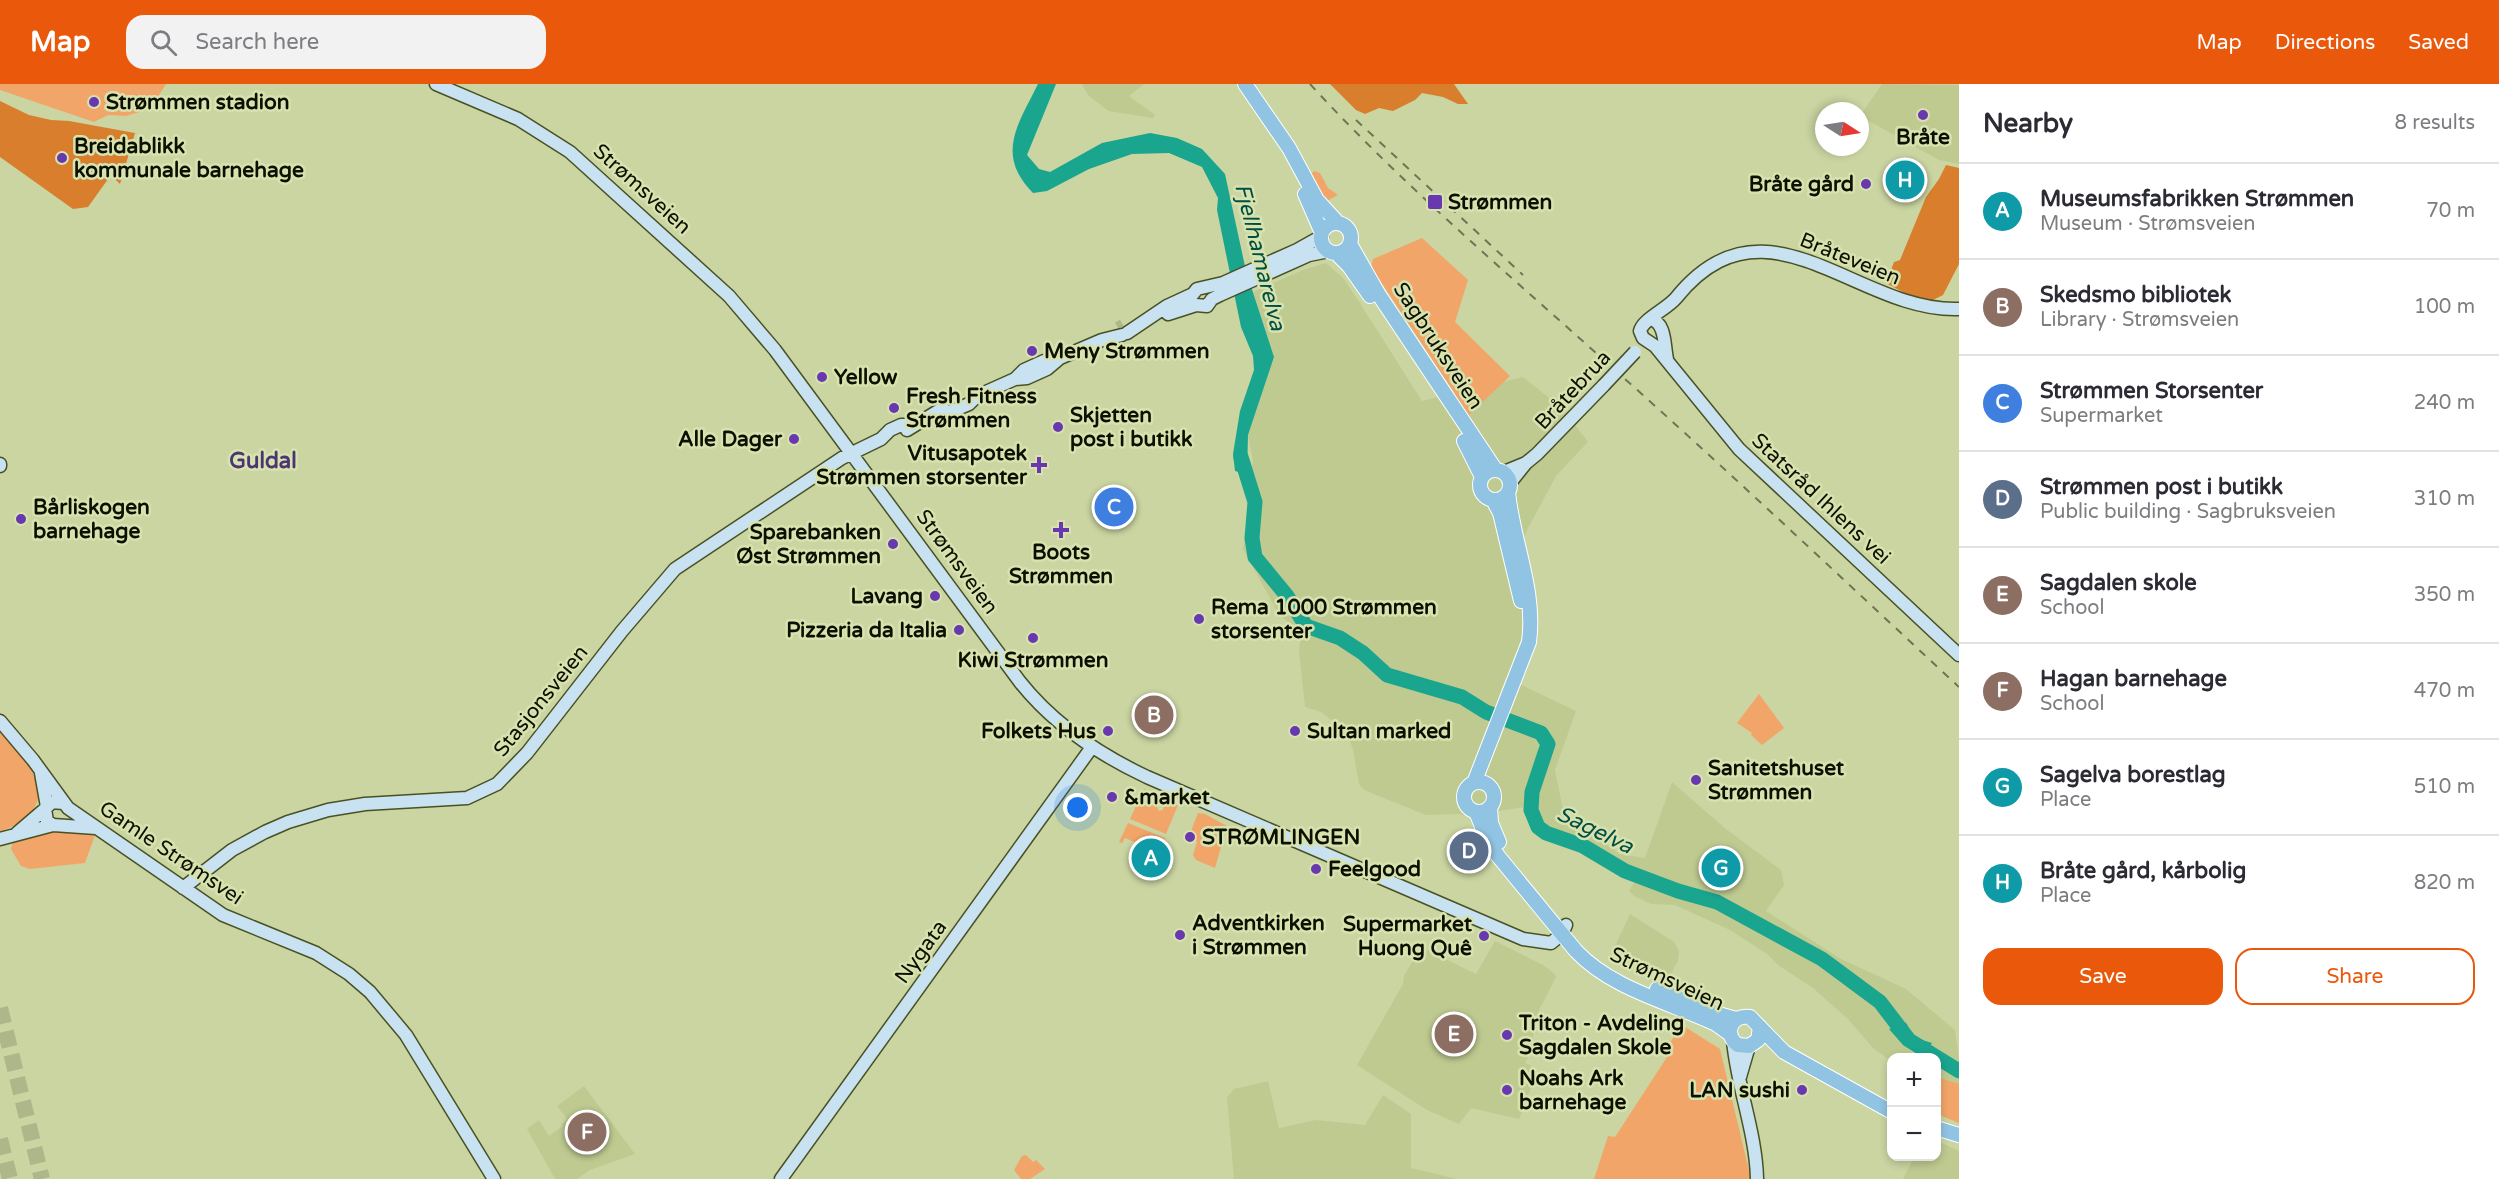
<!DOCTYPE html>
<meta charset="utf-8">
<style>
:root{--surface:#fff;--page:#f2f2f3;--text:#2b2b33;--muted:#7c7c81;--line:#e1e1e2;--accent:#ea580c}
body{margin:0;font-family:"Varela Round",sans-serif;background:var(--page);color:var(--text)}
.controls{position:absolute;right:18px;bottom:18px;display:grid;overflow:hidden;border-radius:12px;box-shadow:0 3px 9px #0003}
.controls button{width:54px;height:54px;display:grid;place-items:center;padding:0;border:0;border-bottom:2px solid var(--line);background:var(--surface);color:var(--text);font:30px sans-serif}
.compass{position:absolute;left:1815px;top:18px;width:54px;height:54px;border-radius:50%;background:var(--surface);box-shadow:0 3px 9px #0003;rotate:102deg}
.you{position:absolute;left:1078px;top:724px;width:21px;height:21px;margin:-15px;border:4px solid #fff;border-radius:50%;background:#1a73e8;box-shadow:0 0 0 9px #1a73e833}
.badge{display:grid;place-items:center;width:39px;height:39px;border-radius:50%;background:var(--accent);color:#fff;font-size:20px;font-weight:700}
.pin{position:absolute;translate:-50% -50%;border:3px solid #fff;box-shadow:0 2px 6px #0006}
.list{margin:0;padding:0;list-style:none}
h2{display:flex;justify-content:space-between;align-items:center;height:78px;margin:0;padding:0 24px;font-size:26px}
h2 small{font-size:20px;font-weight:400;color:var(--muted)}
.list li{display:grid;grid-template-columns:39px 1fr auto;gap:18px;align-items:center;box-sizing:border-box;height:96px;padding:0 24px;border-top:2px solid var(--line)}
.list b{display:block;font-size:22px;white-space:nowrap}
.list p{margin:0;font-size:20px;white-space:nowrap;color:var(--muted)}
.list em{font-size:20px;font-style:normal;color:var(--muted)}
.actions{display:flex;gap:12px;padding:18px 24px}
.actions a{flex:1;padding:14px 0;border:2px solid var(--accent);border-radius:18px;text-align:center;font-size:21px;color:var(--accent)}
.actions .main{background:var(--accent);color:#fff}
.icon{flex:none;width:33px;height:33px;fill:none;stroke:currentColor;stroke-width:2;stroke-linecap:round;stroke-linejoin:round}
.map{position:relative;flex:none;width:1959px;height:1095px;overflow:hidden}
header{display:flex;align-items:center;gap:36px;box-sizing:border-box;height:84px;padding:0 30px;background:var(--accent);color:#fff}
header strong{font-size:28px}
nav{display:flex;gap:33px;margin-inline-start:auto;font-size:21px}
.search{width:420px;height:54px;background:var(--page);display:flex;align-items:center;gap:15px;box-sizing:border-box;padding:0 21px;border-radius:18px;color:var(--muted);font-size:22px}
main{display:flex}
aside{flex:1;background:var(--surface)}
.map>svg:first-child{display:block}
</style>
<header>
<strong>Map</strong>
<div class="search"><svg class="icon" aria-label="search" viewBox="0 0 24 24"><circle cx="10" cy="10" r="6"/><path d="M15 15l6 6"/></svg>Search here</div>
<nav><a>Map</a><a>Directions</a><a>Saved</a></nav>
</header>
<main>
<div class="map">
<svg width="1959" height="1095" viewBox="0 0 1959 1095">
<rect width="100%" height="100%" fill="#cad5a2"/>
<!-- built -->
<path fill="#bfca91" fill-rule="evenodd" d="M1082,0H1144L1129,12L1155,31L1153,34L1108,27L1088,11Z
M1882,0L1959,1V80L1939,76L1860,32Z
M1326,179L1343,194L1358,216L1422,317L1523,293L1564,326L1588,358L1556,392L1528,444L1521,461L1531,537L1517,599L1576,627L1555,686L1563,726L1619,770L1645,774L1672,698L1726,745L1781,786L1784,801L1766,827L1841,875L1906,905L1955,946L1959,975V1033L1937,1028L1936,974H1892L1891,977L1873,964L1848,935L1813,904L1778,881L1767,870L1730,846L1675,821L1651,820L1634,812L1629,807L1640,790L1574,758L1538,745L1530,722L1467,732L1460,730L1426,731L1364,706L1359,700L1353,666L1347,649L1321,628L1305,623L1299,566L1301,550L1278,529L1243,465L1251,413L1250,390L1253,377L1248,351L1274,273L1253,208L1303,186ZM1902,936L1912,953L1917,955L1916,971L1903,961L1890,945L1897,942Z
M1630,830L1674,858L1679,867L1678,877L1666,898L1610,873Z
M1495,857L1543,881L1555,890L1556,893L1536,932L1531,968L1525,979L1530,981L1536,991L1519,1035L1471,1024L1459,1040L1427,1026L1357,981L1403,900L1404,892L1421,863L1476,890Z
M1268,997L1279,1044L1316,1036L1365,1041L1383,1011L1411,1030V1084L1457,1095H1234L1227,1013L1234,1005Z
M584,1002L635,1070L590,1086L577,1095H555L527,1045L539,1036L549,1052L563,1042L562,1040L567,1035L557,1022Z
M1937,1057L1959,1067V1095H1903L1914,1073L1936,1072Z"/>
<!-- green -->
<path fill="#f1a569" d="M0,0H166L153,21L146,26L126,32L108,31L94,38L0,6Z
M1314,87L1320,89L1328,104L1338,111L1323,119L1309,93Z
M1422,154L1468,196L1455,238L1510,292L1469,331L1371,183L1373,175Z
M1759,610L1784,644L1762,661L1751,651L1752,649L1737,639Z
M0,648C35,686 66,720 0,748Z
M1144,705L1164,714L1157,723L1159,727L1163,726L1165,715L1178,721L1166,750L1130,735Z
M1198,729L1205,730L1227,742L1215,784L1196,776L1193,771L1197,758L1191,747Z
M1128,739L1165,754L1159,768L1125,754L1122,759L1119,758Z
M47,748H65L95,751L85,779L30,785L21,782L11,765L13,757Z
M1682,941L1720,965L1751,1095H1594L1608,1052L1615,1053L1669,970L1665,966Z
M1937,993L1959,1000V1039L1937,1030Z
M1026,1071L1033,1078L1036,1076L1045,1085L1030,1095H1021L1014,1086L1022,1072Z"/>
<!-- forest -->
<path fill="#d87e2d" d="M1330,0H1454L1468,20H1458L1443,13L1422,9L1415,16L1393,27L1379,24L1365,30L1356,26Z
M0,17L29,31L51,36L69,37L135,49L120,100L111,91L88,123L73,125L0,73Z
M1946,81L1959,84V180L1943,211L1925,220L1886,199L1894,178L1900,176L1926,113L1939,95Z"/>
<!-- water -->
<path fill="#1aa58e" d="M1038,0H1056L1027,71L1039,85L1050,88L1102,59L1150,49L1177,54L1202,65L1225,90L1246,187L1274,273L1248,351L1247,390L1235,387L1233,370L1240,327L1254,286L1253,272L1241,243L1217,126L1218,114L1202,83L1169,69L1132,70L1089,85L1047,107L1033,109C995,70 1018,41 1038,0Z
M1902,936L1907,940L1912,953L1932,959L1922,973L1903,961L1889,945L1897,942Z"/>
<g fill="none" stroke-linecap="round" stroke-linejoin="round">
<!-- river -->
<path stroke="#1aa58e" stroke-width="15" d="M1241,373L1255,418L1252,454L1255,473L1287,512L1306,542L1340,554L1363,569L1387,591L1462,613L1486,628L1541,649L1548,660L1532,708L1531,726L1538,743L1546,749L1583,762L1625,787L1678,807L1717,818L1822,875L1880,918L1909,956L1959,987"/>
<!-- secondary-tunnel -->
<path stroke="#aeb78a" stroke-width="12" stroke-dasharray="12 6" stroke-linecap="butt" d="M1118,244L1123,241"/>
<!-- highway-tunnel -->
<path stroke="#aeb78a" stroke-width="16" stroke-dasharray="16 8" stroke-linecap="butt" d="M0,924L42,1095
M0,1055L10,1095"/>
<defs>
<path id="secondary" d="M436,0L518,35L570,68L729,212L775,266L1020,598C1054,641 1098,670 1147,693L1523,855L1551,859L1562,850L1566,841
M1959,225C1857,229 1766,102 1676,214C1667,225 1643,235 1640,247L1643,254L1655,262L1739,365L1959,571
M1168,230L1196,221L1207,222L1212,215L1220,211L1309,171L1329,167
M1651,235C1666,239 1664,262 1667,275
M1127,249L1167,222L1193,210L1197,205L1223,199L1297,166L1322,152
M1015,295L1027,294L1047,285L1060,274L1102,256L1122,251
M938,329L950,328L969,320L977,312L1015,295L1024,286L1044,277L1057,276
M907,346L943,324
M0,380V382
M1504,388L1526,379L1537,370L1604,301
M1510,399L1526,379
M0,637L33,676L68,724L223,831L316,869L349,890L370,908L406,951L494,1095
M41,689L47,723
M53,741L47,737L45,725L52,718L63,719
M17,749L45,725
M0,755L53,741L96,744
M183,804L232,766L265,748L288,738L328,726L365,720L467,714L497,700L527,669L622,547L675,485L842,374L881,355L890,346L901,341H912
M1733,956C1737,1003 1756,1048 1757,1095
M1740,993L1749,962
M781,1095L1092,663"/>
<path id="primary" d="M1245,0L1289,64L1317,116L1338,139
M1305,110L1322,149
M1321 154a15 15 0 1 1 30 0a15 15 0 1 1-30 0Z
M1350,160L1379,211L1495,385
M1336,169L1349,182L1370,212
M1464,357L1482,393
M1480 401a15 15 0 1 1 30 0a15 15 0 1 1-30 0Z
M1493,416L1500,429L1521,517
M1464 713a15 15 0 1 1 30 0a15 15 0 1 1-30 0Z
M1474,699L1529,558C1536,506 1513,459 1508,408
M1490,723L1491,739L1499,758
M1476,728L1488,757L1498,772L1576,867C1612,905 1669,918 1716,940L1730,950
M1657,905L1722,931L1736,935
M1760,943L1758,956L1749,962L1738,961C1723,950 1731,930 1750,933L1784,968L1892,1028
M1936,1044L1959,1051"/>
</defs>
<!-- secondary casing -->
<use href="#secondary" stroke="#495123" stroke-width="15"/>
<!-- primary casing -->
<use href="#primary" stroke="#fff" stroke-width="16"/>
<!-- secondary -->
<use href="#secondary" stroke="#c8e2f1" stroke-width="12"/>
<!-- primary -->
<use href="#primary" stroke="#91c4e3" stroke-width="14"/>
<!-- rail -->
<path stroke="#6e7554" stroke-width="2" stroke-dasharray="8 8" stroke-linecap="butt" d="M1310,0C1407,106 1519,199 1625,295C1738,396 1848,500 1959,603
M1356,36L1523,191"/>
<defs>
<path id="secondary-bridge" d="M1604,301L1635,268"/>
</defs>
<!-- secondary-bridge casing -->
<use href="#secondary-bridge" stroke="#495123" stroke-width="15" stroke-linecap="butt"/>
<!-- secondary-bridge -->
<use href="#secondary-bridge" stroke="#c8e2f1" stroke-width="12"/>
</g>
<!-- markers -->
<g fill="#6838af" stroke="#d7e2af" stroke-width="2">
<circle cx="94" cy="18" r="6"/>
<circle cx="1923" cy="31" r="6"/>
<circle cx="62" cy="74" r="6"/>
<circle cx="1866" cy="100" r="6"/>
<rect x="1427" y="110" width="16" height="16" rx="3"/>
<circle cx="1032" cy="267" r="6"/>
<circle cx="822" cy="293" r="6"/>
<circle cx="894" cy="324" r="6"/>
<circle cx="1058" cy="343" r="6"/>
<circle cx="794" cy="355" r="6"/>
<path d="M1036 372h6v6h6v6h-6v6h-6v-6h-6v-6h6z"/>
<circle cx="21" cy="435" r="6"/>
<path d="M1058 437h6v6h6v6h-6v6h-6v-6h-6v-6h6z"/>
<circle cx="893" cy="460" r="6"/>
<circle cx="935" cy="512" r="6"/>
<circle cx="1199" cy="535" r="6"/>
<circle cx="959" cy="546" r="6"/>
<circle cx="1033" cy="554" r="6"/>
<circle cx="1108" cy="647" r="6"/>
<circle cx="1295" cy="647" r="6"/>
<circle cx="1696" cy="696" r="6"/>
<circle cx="1112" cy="713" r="6"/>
<circle cx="1190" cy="753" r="6"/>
<circle cx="1316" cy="785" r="6"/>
<circle cx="1180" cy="851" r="6"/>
<circle cx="1484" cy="852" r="6"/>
<circle cx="1507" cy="951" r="6"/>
<circle cx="1507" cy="1006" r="6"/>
<circle cx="1802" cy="1006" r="6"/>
</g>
<g text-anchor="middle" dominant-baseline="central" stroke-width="5" stroke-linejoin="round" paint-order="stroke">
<!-- poi labels -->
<g font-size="21" font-weight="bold" fill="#0d1001" stroke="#d7e2af" text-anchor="start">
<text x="106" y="18">Strømmen stadion</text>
<text x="1923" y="53" text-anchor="middle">Bråte</text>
<text x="74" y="62">Breidablikk<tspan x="74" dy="24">kommunale barnehage</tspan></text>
<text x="1854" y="100" text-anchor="end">Bråte gård</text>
<text x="1448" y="118">Strømmen</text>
<text x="1044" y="267">Meny Strømmen</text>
<text x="834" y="293">Yellow</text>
<text x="906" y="312">Fresh Fitness<tspan x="906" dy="24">Strømmen</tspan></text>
<text x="1070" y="331">Skjetten<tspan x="1070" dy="24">post i butikk</tspan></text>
<text x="782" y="355" text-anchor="end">Alle Dager</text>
<text x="1027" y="369" text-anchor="end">Vitusapotek<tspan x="1027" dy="24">Strømmen storsenter</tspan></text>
<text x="33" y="423">Bårliskogen<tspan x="33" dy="24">barnehage</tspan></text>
<text x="881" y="448" text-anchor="end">Sparebanken<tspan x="881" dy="24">Øst Strømmen</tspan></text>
<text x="1061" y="468" text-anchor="middle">Boots<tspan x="1061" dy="24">Strømmen</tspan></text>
<text x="923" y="512" text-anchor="end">Lavang</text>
<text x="1211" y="523">Rema 1000 Strømmen<tspan x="1211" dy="24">storsenter</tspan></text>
<text x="947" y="546" text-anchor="end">Pizzeria da Italia</text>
<text x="1033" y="576" text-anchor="middle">Kiwi Strømmen</text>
<text x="1096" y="647" text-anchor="end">Folkets Hus</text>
<text x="1307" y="647">Sultan marked</text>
<text x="1708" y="684">Sanitetshuset<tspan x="1708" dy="24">Strømmen</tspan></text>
<text x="1124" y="713">&amp;market</text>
<text x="1202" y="753">STRØMLINGEN</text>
<text x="1328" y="785">Feelgood</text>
<text x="1192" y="839">Adventkirken<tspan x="1192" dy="24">i Strømmen</tspan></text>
<text x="1472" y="840" text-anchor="end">Supermarket<tspan x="1472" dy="24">Huong Quê</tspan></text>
<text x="1519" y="939">Triton - Avdeling<tspan x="1519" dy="24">Sagdalen Skole</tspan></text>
<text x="1519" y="994">Noahs Ark<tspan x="1519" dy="24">barnehage</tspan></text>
<text x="1790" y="1006" text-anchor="end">LAN sushi</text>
</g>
<!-- street labels -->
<g font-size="21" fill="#0d1001" stroke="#d7e2af">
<text transform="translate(642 105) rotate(42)">Strømsveien</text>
<text transform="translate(1850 175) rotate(22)">Bråteveien</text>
<text transform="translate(1438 262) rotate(57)">Sagbruksveien</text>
<text transform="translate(1573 306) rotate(-47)">Bråtebrua</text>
<text transform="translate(1821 415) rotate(43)">Statsråd Ihlens vei</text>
<text transform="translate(957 478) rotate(54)">Strømsveien</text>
<text transform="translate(541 617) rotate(-51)">Stasjonsveien</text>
<text transform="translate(171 769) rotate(34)">Gamle Strømsvei</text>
<text transform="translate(921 868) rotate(-54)">Nygata</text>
<text transform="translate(1667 895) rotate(25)">Strømsveien</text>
</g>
<!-- water labels -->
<g font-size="22" font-style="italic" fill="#014e42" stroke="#d7e2af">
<text transform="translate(1260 173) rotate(76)">Fjellhamarelva</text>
<text transform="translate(1595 746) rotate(26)">Sagelva</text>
</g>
<!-- neighbourhood labels -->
<g font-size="22" font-weight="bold" fill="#4b3672" stroke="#d7e2af">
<text x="263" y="377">Guldal</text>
</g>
</g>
</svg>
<div class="controls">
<button>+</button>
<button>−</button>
</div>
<svg class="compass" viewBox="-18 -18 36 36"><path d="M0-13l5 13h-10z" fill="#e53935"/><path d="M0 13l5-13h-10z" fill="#7c7c81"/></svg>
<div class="you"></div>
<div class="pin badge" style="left:1151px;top:774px;background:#0f9aa8">A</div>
<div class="pin badge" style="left:1154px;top:631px;background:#8d6e63">B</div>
<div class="pin badge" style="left:1114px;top:423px;background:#3f7fe0">C</div>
<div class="pin badge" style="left:1469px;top:767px;background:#5c6f8a">D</div>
<div class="pin badge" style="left:1454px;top:950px;background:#8d6e63">E</div>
<div class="pin badge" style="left:587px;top:1048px;background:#8d6e63">F</div>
<div class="pin badge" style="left:1721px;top:784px;background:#0f9aa8">G</div>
<div class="pin badge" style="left:1905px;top:96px;background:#0f9aa8">H</div>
</div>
<aside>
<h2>Nearby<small>8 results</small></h2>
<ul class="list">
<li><span class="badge" style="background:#0f9aa8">A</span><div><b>Museumsfabrikken Strømmen</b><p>Museum · Strømsveien</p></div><em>70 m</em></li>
<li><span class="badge" style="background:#8d6e63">B</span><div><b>Skedsmo bibliotek</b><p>Library · Strømsveien</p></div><em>100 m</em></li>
<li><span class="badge" style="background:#3f7fe0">C</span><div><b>Strømmen Storsenter</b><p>Supermarket</p></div><em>240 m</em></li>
<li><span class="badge" style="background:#5c6f8a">D</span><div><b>Strømmen post i butikk</b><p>Public building · Sagbruksveien</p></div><em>310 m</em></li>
<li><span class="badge" style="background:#8d6e63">E</span><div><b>Sagdalen skole</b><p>School</p></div><em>350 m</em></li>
<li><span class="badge" style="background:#8d6e63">F</span><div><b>Hagan barnehage</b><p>School</p></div><em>470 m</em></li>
<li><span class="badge" style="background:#0f9aa8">G</span><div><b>Sagelva borestlag</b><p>Place</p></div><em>510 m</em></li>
<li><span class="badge" style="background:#0f9aa8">H</span><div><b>Bråte gård, kårbolig</b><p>Place</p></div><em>820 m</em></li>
</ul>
<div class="actions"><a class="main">Save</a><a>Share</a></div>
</aside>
</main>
